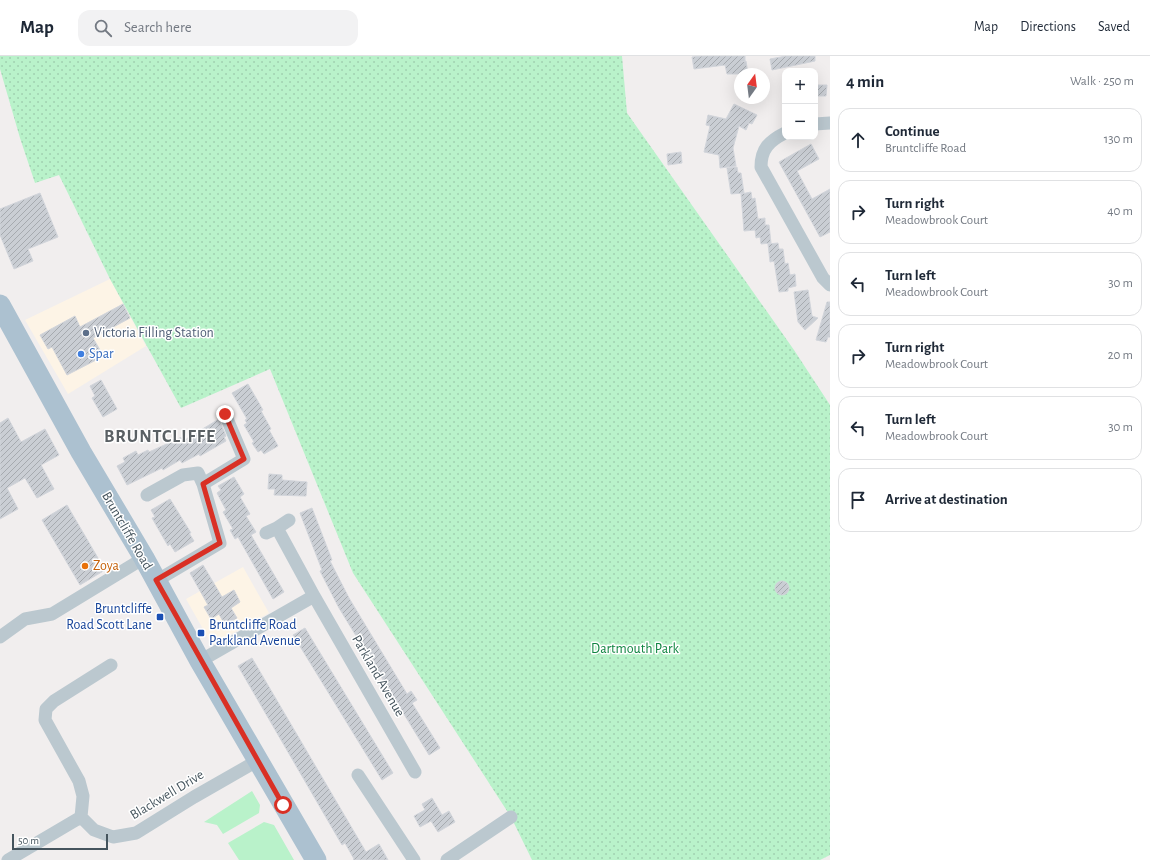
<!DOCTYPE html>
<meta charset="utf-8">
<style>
:root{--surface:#fff;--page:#f2f2f3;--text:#1f2937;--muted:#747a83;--line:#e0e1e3}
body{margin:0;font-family:"Alegreya Sans",sans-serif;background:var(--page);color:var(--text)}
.controls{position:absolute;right:12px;top:12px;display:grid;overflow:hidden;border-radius:8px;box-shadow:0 4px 16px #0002}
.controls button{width:36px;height:36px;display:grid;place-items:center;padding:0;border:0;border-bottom:1px solid var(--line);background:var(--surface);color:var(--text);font:20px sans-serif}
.compass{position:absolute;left:734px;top:12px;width:36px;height:36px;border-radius:50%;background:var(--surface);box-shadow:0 4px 16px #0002;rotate:14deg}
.scale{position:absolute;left:12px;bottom:10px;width:96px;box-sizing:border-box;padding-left:4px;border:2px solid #45545d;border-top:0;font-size:11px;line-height:14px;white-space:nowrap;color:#45545d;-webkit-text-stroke:3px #fff;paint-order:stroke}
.stop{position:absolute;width:12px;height:12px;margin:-9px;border:3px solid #d93025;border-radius:50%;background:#fff}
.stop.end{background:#d93025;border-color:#fff;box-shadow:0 1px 4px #0008}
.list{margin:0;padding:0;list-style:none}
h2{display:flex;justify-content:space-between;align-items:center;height:52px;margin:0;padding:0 16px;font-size:17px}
h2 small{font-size:13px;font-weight:400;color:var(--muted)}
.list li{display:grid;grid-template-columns:26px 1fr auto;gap:12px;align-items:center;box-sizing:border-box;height:64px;margin:0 8px 8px;padding:0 8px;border:1px solid var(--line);border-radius:12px}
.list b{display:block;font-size:15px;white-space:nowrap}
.list p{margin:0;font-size:13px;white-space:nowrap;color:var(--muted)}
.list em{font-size:13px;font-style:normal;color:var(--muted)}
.icon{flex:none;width:22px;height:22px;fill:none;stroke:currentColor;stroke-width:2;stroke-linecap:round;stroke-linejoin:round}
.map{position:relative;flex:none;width:830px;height:804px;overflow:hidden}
header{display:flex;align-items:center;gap:24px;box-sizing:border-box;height:56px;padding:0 20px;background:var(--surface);border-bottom:1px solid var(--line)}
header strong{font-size:19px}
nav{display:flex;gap:22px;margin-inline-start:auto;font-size:14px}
.search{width:280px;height:36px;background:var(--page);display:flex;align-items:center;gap:10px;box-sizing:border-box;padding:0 14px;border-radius:12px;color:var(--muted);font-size:15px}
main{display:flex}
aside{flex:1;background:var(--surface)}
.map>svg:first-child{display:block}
</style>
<header>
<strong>Map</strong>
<div class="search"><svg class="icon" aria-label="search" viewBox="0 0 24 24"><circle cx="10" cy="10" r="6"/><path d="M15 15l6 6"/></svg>Search here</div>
<nav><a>Map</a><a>Directions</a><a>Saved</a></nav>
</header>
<main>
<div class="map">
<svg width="830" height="804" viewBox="0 0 830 804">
<defs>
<pattern id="park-dots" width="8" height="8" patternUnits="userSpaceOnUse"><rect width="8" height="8" fill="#b9f2ca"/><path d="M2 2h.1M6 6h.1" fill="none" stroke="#a0d1b0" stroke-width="1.8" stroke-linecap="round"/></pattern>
<pattern id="building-hatch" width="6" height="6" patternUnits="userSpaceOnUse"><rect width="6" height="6" fill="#caced4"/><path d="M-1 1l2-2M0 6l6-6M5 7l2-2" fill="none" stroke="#a6aaaf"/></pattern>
</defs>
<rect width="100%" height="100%" fill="#f1eeee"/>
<!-- commercial -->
<path fill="#fdf4e6" d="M110,223L146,290L68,338L25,264Z
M243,511L269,557L212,589L186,543Z"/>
<!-- green -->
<path fill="#b9f2ca" d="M252,735L260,749L259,757L223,778L217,769L204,766Z
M264,766L274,769L294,804H239L228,787Z"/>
<!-- park -->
<path fill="url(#park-dots)" d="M0,0H622L627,57L794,294L830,349V799L820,804H532L511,761L353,517L270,313L181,352L110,223L59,119L35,127L20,82L0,13Z"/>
<!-- building -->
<path fill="url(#building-hatch)" stroke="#d2d5db" d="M702,0H745V5L741,6L746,5L748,18H727L725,9L694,13L692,1Z
M786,0H815V5L772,14L770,3Z
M815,29H827L826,40H815Z
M734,48L757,59L752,68L749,67L746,74L739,70L733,92L736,110L720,112L719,99L704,96L710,70L706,69L708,59L726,63Z
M811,88L819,103L797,115L812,143L830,133V176L820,181L779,106Z
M681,96L682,107L668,109L667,98Z
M737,111L738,117H741L744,137L731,138L727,112Z
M751,136L752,143L755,142L758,163L765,162V169H769L771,187L761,188L760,181L756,182L755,174L744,175L741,138Z
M40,137L58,181L28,193L33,205L14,213L0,179V153Z
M778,187L779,193H783L785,208L788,207L790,219L795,218L796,230L788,232V235L779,236L774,205L770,206L768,188Z
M808,234L812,260L818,262L805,274L798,266L794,236Z
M827,246H830V281H828L826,286L816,284Z
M123,248L130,262L93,282L100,294L98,303L67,319L52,291L48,293L40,279L75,260L80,271Z
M101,324L117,353L103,361L92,342L95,340L90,330Z
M248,328L263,354L261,355L271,373L269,374L278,390L264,398L261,394L258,396L252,387L254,386L244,369L247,367L245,364L247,363L232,337Z
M8,362L21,386L45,373L59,399L41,409L54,433L37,442L25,422L7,432L18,453L0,463V367Z
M219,363L226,380L224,381L226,385L200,400L199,398L182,407L180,404L163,414L162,412L127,429L117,410L125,406L123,402L136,395L138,399L148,394L149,396L184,380L186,383Z
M269,418L282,419V424L307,426L306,440L274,439L275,433H268Z
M234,421L244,438L240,441L250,458L246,460L256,476L251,479L284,536L273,543L238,481L235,483L230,474L233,473L223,456L226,454L217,437L221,434L218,430Z
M170,443L191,477H189L194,485L175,496L170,488L168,490L152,462L155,461L151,454Z
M67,449L105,514L80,529L42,464Z
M312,452L332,504L330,505L349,542L407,638L411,635L417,644L412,647L440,692L429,699L339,552L320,515L322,514L300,457Z
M203,509L222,541L234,534L240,546L231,552L237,562L225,569L219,558L211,563L204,551L208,549L190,517Z
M775 532a7 7 0 1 1 14 0a7 7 0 1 1-14 0Z
M305,572L393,717L382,724L293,579Z
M252,602L366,796L379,788L388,804H353L354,803L345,787L342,789L238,610Z
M432,742L442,759L449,755L455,766L438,776L431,765L420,771L414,760L425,754L422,748Z"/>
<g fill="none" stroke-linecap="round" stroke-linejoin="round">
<!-- minor -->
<path stroke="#bbc8cf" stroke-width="13" d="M815,68L830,67
M785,77C769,85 761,93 761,111L823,222L830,229
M203,428L244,403L225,358
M147,439L183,419L198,417L203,428L220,487L156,525
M266,477L277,472
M314,540L415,716
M0,581L25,563L52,558L144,502
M200,605L314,540L277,472L289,464
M358,719L414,804
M81,761L94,774L113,781L136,777L194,741L257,705
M81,761L83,740L79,725L45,664L46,653L54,645L111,609
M8,804L81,761
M447,804L511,761"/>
<!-- primary -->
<path stroke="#acc1d0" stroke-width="21" d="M0,249L81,396L144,502L200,605L316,804"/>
</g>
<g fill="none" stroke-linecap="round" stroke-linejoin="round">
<!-- route -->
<path stroke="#d93025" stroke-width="5" d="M225,358L244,403L203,428L220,487L156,524L283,749"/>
</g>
<!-- markers -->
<circle fill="#5c6f8a" stroke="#fff" stroke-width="1.5" cx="86" cy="277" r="4"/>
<circle fill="#3f7fe0" stroke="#fff" stroke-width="1.5" cx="81" cy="298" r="4"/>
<circle fill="#e8710a" stroke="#fff" stroke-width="1.5" cx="85" cy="510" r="4"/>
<g fill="#1a4fb4" stroke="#fff" stroke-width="1.5">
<rect x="156" y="557" width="8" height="8" rx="2"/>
<rect x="197" y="573" width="8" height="8" rx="2"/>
</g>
<g text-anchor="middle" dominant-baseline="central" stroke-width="3" stroke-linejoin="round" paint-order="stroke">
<!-- service labels -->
<g font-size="14" fill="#4e5e75" stroke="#fff" text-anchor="start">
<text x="94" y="277">Victoria Filling Station</text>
</g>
<!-- shop labels -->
<g font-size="14" fill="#366cbe" stroke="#fff" text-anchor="start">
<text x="89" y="298">Spar</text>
</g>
<!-- street labels -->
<g font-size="14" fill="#45545d" stroke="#fff">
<text transform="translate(127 475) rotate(60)">Bruntcliffe Road</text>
<text transform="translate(378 620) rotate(60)">Parkland Avenue</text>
<text transform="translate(167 739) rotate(-31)">Blackwell Drive</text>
</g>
<!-- food labels -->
<g font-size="14" fill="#c56008" stroke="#fff" text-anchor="start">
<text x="93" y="510">Zoya</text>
</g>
<!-- transit labels -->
<g font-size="14" fill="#164399" stroke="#fff" text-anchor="end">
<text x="152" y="553">Bruntcliffe<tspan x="152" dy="16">Road Scott Lane</tspan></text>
<text x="209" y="569" text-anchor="start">Bruntcliffe Road<tspan x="209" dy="16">Parkland Avenue</tspan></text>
</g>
<!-- park labels -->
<g font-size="14" fill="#0f8540" stroke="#fff">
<text x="635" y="593">Dartmouth Park</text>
</g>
<!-- district labels -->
<g font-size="18" font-weight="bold" letter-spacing="1" fill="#5a6064" stroke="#fff">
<text x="160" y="381">BRUNTCLIFFE</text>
</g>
</g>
</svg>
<div class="controls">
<button>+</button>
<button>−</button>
</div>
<svg class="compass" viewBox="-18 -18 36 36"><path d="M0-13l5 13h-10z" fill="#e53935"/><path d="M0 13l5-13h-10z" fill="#747a83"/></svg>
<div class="scale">50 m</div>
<div class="stop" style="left:283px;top:749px"></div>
<div class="stop end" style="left:225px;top:358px"></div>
</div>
<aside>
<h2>4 min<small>Walk · 250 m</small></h2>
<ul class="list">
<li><svg class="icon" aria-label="ahead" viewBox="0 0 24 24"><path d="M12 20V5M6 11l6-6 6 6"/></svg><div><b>Continue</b><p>Bruntcliffe Road</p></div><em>130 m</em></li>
<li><svg class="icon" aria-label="right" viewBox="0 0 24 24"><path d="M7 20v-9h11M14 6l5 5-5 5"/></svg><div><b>Turn right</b><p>Meadowbrook Court</p></div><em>40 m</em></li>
<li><svg class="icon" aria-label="left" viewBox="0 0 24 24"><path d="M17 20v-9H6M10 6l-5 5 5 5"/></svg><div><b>Turn left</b><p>Meadowbrook Court</p></div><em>30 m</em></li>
<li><svg class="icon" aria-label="right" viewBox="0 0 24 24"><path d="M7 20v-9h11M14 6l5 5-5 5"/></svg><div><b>Turn right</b><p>Meadowbrook Court</p></div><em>20 m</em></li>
<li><svg class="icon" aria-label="left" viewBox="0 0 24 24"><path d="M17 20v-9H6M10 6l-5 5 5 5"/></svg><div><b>Turn left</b><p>Meadowbrook Court</p></div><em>30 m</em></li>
<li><svg class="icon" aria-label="arrive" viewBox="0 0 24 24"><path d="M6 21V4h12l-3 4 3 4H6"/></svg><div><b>Arrive at destination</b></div></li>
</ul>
</aside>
</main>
